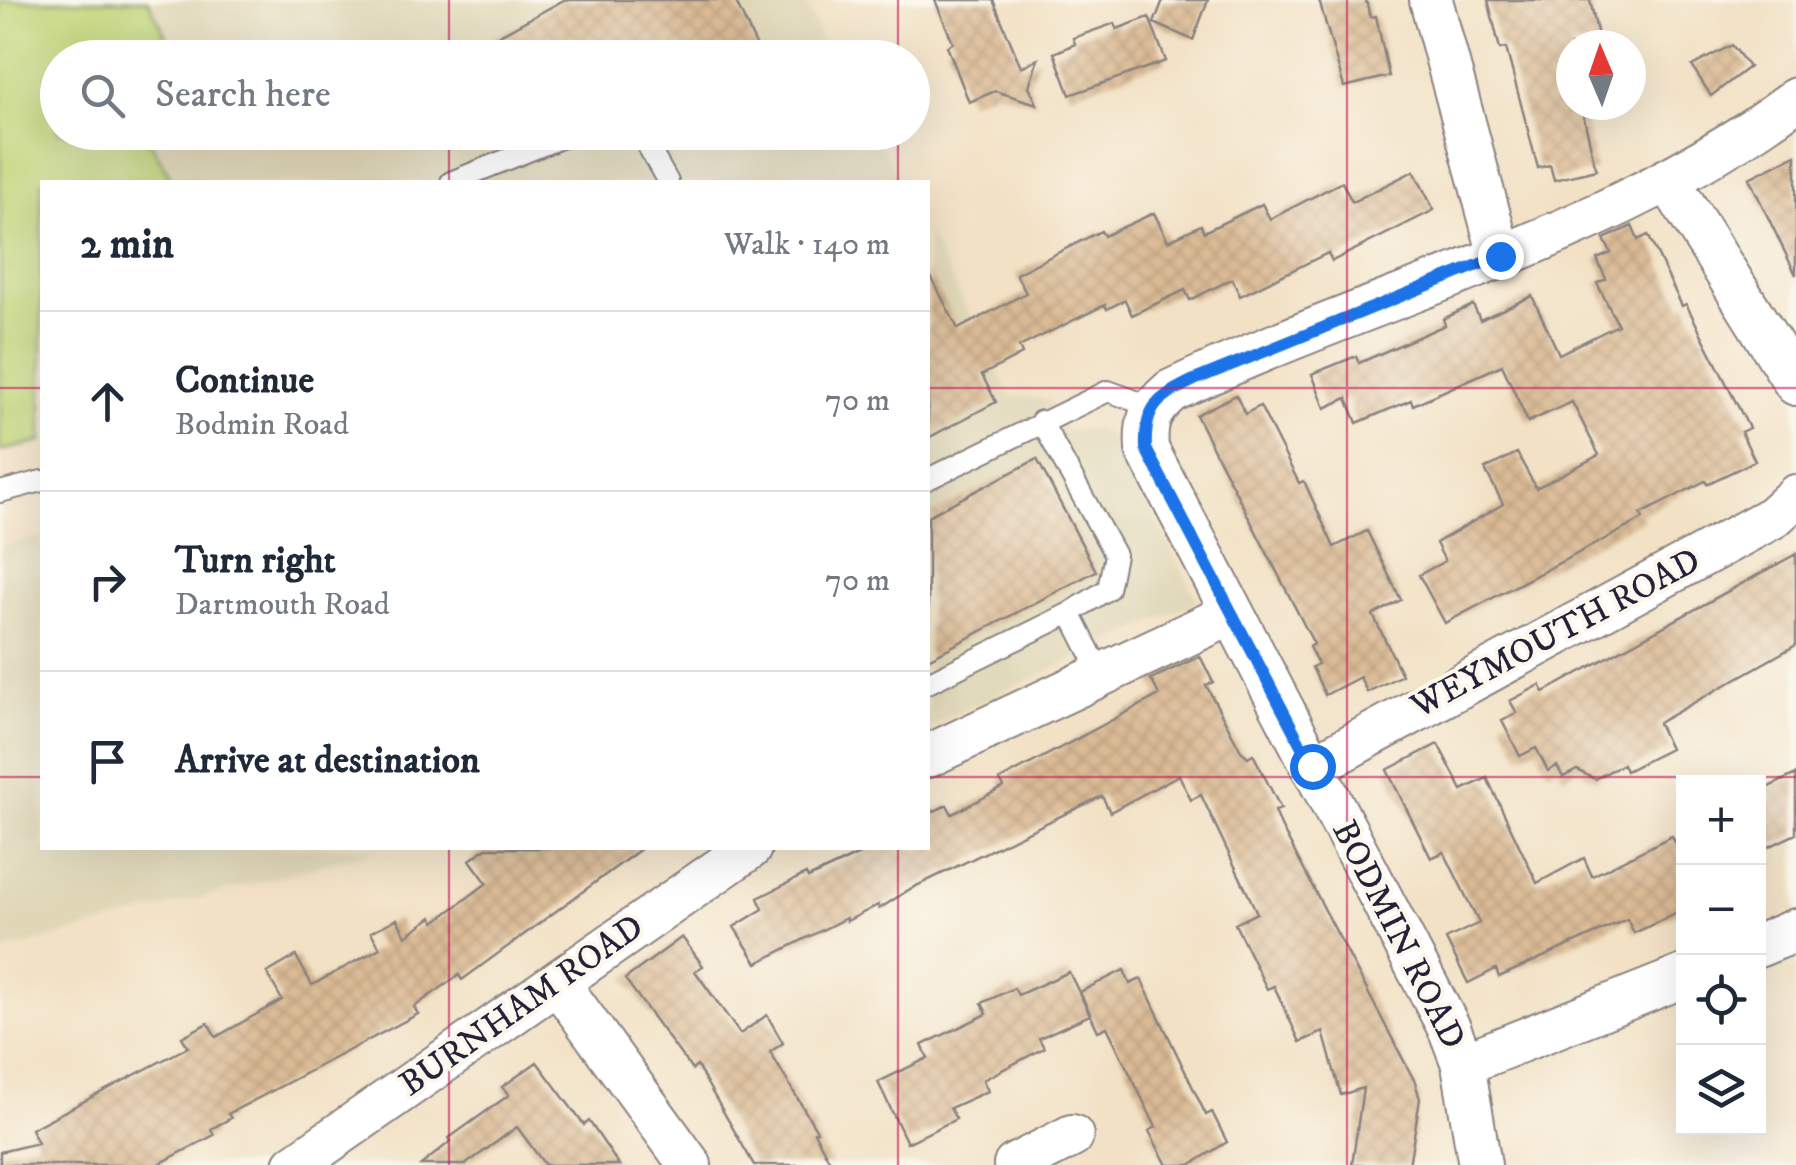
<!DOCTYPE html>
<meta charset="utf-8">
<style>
:root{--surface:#fff;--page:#f6f6f7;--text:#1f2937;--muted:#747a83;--line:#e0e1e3}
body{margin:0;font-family:"IM FELL DW Pica",serif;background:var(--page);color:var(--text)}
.controls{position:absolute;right:30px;bottom:30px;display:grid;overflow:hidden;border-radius:0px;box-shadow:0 10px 40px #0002}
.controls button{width:90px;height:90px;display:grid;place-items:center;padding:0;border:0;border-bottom:2px solid var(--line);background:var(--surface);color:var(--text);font:50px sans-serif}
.compass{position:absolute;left:1556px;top:30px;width:90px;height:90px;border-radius:50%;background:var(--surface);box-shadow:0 10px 40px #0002;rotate:358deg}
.stop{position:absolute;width:30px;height:30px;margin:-22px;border:8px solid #1a73e8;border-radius:50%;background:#fff}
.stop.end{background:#1a73e8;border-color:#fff;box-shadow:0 2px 10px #0008}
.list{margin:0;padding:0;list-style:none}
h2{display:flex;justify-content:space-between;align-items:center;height:130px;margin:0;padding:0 40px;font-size:42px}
h2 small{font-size:32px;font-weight:400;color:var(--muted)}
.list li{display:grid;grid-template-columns:65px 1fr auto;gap:30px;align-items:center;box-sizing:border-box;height:180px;padding:0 40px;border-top:2px solid var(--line)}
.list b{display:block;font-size:38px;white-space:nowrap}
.list p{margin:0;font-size:32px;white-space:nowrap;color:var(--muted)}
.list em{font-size:32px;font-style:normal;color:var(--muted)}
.icon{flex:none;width:55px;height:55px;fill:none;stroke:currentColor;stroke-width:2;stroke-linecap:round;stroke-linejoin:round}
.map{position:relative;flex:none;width:1796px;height:1165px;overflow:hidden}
.search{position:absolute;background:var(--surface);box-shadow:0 10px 40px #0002;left:40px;top:40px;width:890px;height:110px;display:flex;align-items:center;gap:25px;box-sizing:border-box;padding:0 35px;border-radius:55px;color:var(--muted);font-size:38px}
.panel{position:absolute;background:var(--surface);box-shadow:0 10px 40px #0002;left:40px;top:180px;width:890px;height:670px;border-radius:0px}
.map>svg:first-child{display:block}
</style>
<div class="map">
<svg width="1796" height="1165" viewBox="0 0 1796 1165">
<defs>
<pattern id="building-cross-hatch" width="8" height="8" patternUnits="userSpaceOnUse" patternTransform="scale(2.5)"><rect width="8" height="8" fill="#dbbb95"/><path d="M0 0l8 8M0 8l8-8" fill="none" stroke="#bca081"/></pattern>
</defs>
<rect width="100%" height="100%" fill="#fbf7ec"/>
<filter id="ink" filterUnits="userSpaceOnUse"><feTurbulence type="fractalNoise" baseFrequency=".01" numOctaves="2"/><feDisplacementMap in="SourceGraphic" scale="20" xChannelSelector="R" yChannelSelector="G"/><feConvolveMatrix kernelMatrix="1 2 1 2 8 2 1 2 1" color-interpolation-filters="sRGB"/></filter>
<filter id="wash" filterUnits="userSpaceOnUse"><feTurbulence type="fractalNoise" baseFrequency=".0048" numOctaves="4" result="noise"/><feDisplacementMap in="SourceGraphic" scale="40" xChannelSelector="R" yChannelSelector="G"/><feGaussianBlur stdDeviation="2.25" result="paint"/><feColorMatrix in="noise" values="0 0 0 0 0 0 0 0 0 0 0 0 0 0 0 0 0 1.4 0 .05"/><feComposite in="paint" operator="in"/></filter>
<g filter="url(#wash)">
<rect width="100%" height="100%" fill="#f2e1c5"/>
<!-- built -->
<path fill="#e0d7b7" d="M0,0H804L830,57L58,58V132L872,133L902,182H42V442L0,451Z
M928,233L1010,395L1050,401L1065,432L1093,428L1108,434L1121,448L1197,601L928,727Z
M42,536V848H384L0,952V546Z"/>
<!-- green -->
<path fill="#c0d578" stroke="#717c5a" stroke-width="2.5" d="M0,0H148L166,36L126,57L58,58V132L145,133L173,182H42V442L0,451Z"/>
<g id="blocks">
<!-- building -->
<path fill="url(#building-cross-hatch)" d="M564,0H735L762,58H457Z
M935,0H993L1021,67L1038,59L1029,86L1037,104L995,91L969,102L947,46L953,43Z
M1163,0H1208L1193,40L1154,23Z
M1319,0H1366L1370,17L1376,16L1389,76L1344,87Z
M1488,0H1590L1600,45H1571V105H1581L1596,170L1554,180L1550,165L1538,168L1506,48L1500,49Z
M1149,17L1166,61L1070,95L1054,53L1075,44L1073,38L1115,23L1117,29Z
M1732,45L1749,67L1711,96L1692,66Z
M1796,155V275L1749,178Z
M1414,171L1434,210L1332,261L1328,253L1240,296L1232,279L1190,300L1185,290L1132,315L1125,300L1107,309L1105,305L1019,347L1022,354L982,375L996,402L928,438V271L958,329L1026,293L1016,274L1101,231L1104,236L1154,213L1168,241L1201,225L1204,232L1262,204L1270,219L1342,182L1352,202Z
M1632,226L1638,240L1648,235L1682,306L1686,304L1749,428L1741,432L1755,461L1707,484L1705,481L1641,514L1643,519L1445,623L1419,575L1445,561L1436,543L1503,504L1485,469L1517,453L1536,488L1599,455L1572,402L1528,422L1502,365L1413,405L1411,400L1357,423L1347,398L1325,408L1312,374L1356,356L1359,363L1445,325L1443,319L1473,305L1480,320L1532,296L1559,354L1618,325L1597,283L1606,279L1597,259L1611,253L1604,239Z
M1236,395L1245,414L1260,406L1299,483L1304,481L1334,547L1367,531L1401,600L1373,615L1402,675L1367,692L1360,677L1325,695L1312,667L1318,664L1309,647L1314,644L1196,415Z
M1037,459L1096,571L928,659V516Z
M1796,554V645L1658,723L1670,749L1626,771L1623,764L1595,779L1577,770L1563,777L1557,766L1548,771L1536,748L1520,756L1502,721L1517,713L1510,701L1540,685L1544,692Z
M1200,656L1213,682L1206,685L1241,751L1248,757L1253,754L1281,809L1275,811L1281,826L1415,1082L1420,1099L1409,1165H1352L1363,1088L1341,1095L1323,1032L1300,1042L1274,986L1267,989L1235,924L1257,913L1201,795L1191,800L1179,775L1110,812L1102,796L910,889L879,909L878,905L847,921L846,918L757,963L734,927L763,909L758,898L806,874L808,878L872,848H928V814L947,805L952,814L1004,787L1000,780L1159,695L1151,679Z
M1438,744L1462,790L1487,778L1537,883L1584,858L1592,876L1672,836L1675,842L1684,838V910L1634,933L1627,919L1499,977L1496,969L1468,983L1446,939L1479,923L1444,852L1431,858L1387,770Z
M1796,774V834L1758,852V792Z
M486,848H642L462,980L459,975L414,1007L418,1014L228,1114L231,1118L211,1129L214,1135L157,1165H0V1152L38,1143L31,1129L188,1047L182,1037L208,1023L216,1037L282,1000L267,973L296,956L312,985L380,948L371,932L397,919L406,936L432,917L435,922L487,883L470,860Z
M682,937L703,966L695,971L740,1034L767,1015L783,1043L770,1052L817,1131L814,1132L832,1165H754L697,1066L692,1070L625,979Z
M1124,970L1130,984L1141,979L1206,1115L1212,1112L1227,1142L1190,1165H1167L1149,1131L1156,1127L1107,1027L1098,1031L1080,992Z
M1069,972L1090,1015L1039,1038L1044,1048L983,1080L988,1091L950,1108L956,1119L907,1143L878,1082L928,1058L922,1045L987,1014L982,1003L1014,988L1018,995Z
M537,1062L584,1125L589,1121L619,1165H545L517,1127L465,1165H421L451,1141L449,1138L509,1095L502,1087Z"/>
</g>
</g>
<g filter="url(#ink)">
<use href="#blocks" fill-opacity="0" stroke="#8a8280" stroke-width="2.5"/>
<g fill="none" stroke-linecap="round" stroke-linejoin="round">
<defs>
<path id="service" d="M640,132L668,182
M451,182L575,132
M1041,421L1115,555L1108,589L1070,613
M928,479L1108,391L1152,407
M0,492L42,481
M928,683L1070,613L1102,676"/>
<path id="minor" d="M1431,0L1500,256
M1669,181L1796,384
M928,756L1231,614
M1312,767L1773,517L1796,496
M1758,946L1796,930
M558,983L690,1165
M1463,1064L1684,976
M295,1165L750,848
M1015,1165L1072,1136
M1480,1165L1463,1064L1450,1030L1147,449C1145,421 1149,410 1171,391C1379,292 1609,239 1796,99"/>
</defs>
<!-- service casing -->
<use href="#service" stroke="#8a8280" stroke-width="24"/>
<!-- minor casing -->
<use href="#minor" stroke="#8a8280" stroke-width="46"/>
<!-- service -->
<use href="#service" stroke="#fff" stroke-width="20"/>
<!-- minor -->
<use href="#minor" stroke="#fff" stroke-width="42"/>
</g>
</g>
<g fill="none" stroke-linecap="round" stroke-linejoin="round" filter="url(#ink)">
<!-- route -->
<path stroke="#1a73e8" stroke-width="12" d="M1312,766L1146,449C1144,407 1157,398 1194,380L1500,256"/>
</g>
<!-- grid -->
<path fill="none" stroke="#c2185b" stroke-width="2.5" stroke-opacity="0.55" d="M449,0V58M898,0V58M1347,0V1165M449,132V182M898,132V182M0,388H42M928,388H1796M0,777H42M928,777H1796M449,848V1165M898,848V1165"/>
<g text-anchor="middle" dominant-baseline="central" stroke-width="8" stroke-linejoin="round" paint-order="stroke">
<!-- street labels -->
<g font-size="35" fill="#22223b" stroke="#fbf7ec">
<text transform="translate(1556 634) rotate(-28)">WEYMOUTH ROAD</text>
<text transform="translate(1398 935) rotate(63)">BODMIN ROAD</text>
<text transform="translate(522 1006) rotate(-35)">BURNHAM ROAD</text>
</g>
</g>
</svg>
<div class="controls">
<button>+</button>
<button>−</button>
<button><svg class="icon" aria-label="locate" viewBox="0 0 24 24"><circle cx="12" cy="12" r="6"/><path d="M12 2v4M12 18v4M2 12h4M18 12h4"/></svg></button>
<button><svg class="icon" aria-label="layers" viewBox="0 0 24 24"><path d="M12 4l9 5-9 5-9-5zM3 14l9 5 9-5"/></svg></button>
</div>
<svg class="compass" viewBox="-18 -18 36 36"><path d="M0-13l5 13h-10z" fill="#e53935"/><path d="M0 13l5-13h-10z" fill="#747a83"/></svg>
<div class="stop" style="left:1312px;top:766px"></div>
<div class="stop end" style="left:1500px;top:256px"></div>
<div class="search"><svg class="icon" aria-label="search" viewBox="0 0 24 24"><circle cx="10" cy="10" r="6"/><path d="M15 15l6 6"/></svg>Search here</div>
<section class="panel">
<h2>2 min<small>Walk · 140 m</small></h2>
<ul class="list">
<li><svg class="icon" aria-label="ahead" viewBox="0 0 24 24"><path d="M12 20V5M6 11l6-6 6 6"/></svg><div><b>Continue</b><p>Bodmin Road</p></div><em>70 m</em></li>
<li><svg class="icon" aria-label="right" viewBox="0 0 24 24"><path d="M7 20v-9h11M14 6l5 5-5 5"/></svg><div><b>Turn right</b><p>Dartmouth Road</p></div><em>70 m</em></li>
<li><svg class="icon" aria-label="arrive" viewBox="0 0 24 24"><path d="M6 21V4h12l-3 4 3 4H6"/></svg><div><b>Arrive at destination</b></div></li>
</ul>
</section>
</div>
